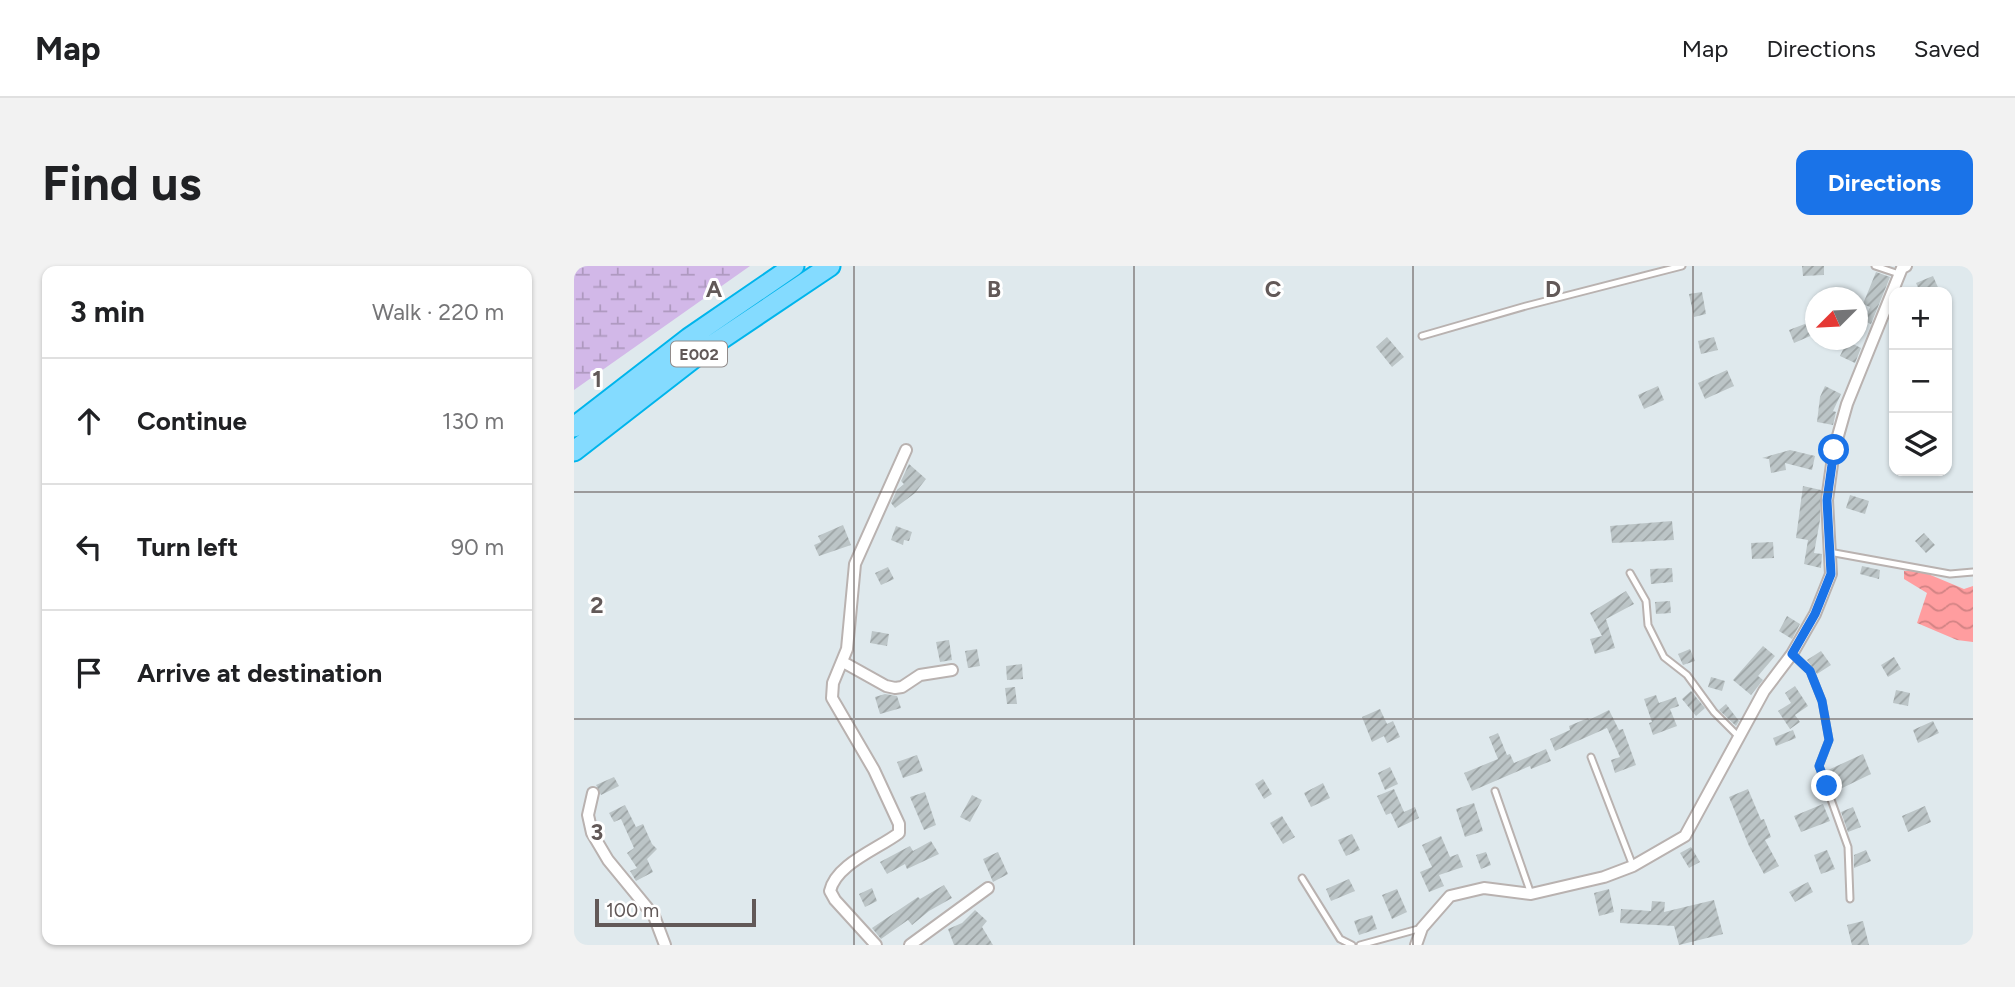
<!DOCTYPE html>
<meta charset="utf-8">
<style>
:root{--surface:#fff;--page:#f2f2f2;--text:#202124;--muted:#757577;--line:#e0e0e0;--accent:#1a73e8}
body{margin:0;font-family:Figtree,sans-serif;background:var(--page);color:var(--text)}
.controls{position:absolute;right:21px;top:21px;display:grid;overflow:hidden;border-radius:14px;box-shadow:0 2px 5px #0004}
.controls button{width:63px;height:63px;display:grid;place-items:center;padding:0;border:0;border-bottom:2px solid var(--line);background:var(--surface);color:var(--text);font:35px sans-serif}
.compass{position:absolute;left:1231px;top:21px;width:63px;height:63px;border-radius:50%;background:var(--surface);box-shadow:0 2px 5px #0004;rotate:246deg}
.scale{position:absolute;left:21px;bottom:18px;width:161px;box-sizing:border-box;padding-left:7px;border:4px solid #625958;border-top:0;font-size:19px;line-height:24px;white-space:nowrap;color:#625958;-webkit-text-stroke:5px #fff;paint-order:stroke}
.stop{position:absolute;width:21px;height:21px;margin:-16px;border:5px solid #1a73e8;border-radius:50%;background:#fff}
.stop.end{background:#1a73e8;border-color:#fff;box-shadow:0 2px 7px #0008}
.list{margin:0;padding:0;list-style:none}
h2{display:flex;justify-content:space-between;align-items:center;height:91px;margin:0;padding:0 28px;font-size:30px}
h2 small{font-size:23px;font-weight:400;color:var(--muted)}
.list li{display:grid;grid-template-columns:46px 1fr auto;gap:21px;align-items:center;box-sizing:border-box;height:126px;padding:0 28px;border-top:2px solid var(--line)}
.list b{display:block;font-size:26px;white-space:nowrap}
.list em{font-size:23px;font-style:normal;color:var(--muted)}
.icon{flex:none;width:38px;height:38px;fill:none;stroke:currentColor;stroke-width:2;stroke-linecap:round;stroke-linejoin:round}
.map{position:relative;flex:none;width:1399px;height:679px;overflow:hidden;border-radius:14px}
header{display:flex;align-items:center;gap:42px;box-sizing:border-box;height:98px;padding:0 35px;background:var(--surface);border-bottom:2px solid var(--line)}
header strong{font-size:33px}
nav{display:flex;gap:38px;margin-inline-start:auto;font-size:24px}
.intro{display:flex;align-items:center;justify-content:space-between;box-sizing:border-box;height:168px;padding:0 42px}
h1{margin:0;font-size:49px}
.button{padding:18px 32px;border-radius:14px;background:var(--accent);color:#fff;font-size:24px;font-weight:700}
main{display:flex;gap:42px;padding:0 42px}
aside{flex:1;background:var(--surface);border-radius:14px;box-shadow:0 2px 5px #0004}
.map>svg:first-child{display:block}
</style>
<header>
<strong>Map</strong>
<nav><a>Map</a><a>Directions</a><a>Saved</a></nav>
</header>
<div class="intro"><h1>Find us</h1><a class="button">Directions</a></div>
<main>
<aside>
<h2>3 min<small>Walk · 220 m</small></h2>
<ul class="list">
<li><svg class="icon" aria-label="ahead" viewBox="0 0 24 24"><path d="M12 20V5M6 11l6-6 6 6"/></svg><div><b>Continue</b></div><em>130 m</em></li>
<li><svg class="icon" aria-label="left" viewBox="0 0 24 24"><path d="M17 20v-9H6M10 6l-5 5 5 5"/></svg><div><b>Turn left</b></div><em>90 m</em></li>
<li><svg class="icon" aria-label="arrive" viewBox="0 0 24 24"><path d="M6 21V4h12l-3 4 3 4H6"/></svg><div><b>Arrive at destination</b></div></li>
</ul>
</aside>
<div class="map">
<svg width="1399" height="679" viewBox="0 0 1399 679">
<defs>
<pattern id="wetland-marsh" width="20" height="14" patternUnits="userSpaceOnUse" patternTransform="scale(1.75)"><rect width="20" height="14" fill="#d2b8e8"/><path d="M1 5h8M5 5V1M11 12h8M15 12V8" fill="none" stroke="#ae99bf"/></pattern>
<pattern id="water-waves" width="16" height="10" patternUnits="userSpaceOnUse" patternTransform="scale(1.75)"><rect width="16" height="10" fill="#ff9d9f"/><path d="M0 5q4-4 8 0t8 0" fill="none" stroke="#d28384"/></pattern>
<pattern id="building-hatch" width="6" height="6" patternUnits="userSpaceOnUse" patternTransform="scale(1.75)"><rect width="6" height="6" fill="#bcc5c7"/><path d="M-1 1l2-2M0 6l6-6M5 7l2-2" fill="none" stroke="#9ca3a4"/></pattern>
</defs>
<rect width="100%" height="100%" fill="#dfe9ed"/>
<!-- wetland -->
<path fill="url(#wetland-marsh)" d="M0,0H176L0,124Z"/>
<!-- water -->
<path fill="url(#water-waves)" d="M1330,305H1347L1390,323L1399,320V376L1383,374L1343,357L1353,327L1330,313Z"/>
<!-- building -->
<path fill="url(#building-hatch)" d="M1228,0H1250V9L1229,10Z
M1302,6L1316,11L1297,58L1290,55L1296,41L1289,38Z
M1359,10L1366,26H1346L1342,17Z
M1128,26L1132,48L1120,51L1115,28Z
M1236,56L1241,68L1220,77L1215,64Z
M813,71L830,91L818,101L802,81Z
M1140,71L1144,84L1127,88L1124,75Z
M1273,75L1287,82L1281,97L1266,90Z
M1153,104L1160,120L1131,133L1124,117Z
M1084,120L1090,134L1070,143L1064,129Z
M1251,120L1267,128L1259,145L1262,146L1259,159L1243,156L1246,131Z
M1216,184L1241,190L1238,204L1211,197L1212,204L1197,207L1195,193L1188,192Z
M335,198L352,213L341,227L321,242L317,237L323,224L330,218L327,215Z
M1229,220L1247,224L1246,254L1240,287L1248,288L1247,302L1230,298L1234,274L1222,272Z
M1276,229L1295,235L1291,248L1272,242Z
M1098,255L1100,274L1038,277L1036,260Z
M269,259L277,279L245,290L240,279L247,276L244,270Z
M322,260L338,266L335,275L330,274L329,279L317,274Z
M1350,267L1361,279L1352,287L1341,275Z
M1199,276L1200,292L1178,293L1177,277Z
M1288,300L1306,304L1305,313L1286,308Z
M314,301L320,313L307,319L301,307Z
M1098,302L1099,316L1077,318L1076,303Z
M1052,325L1060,338L1032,353L1041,382L1021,388L1016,373L1028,370L1016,347Z
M1096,335L1097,347L1082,348L1081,336Z
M1213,350L1226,358L1218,373L1205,365Z
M298,365L315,368L313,380L296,377Z
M375,374L378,394L366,396L362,376Z
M1189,380L1201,390L1184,410L1189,414L1177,429L1159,414Z
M403,383L406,400L394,402L391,385Z
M1116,383L1121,395L1109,399L1104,388Z
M1247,385L1257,399L1243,408L1233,394Z
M1320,391L1327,403L1314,411L1307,399Z
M448,398L449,413L433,414L432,400Z
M1137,411L1151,415L1148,425L1134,421Z
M1221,420L1234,440L1221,449L1226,456L1216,463L1204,445L1217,437L1211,427Z
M441,421L443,438H433L431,422Z
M1322,424L1336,427L1334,440L1319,437Z
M1117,425L1131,442L1122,450L1108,433Z
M311,428L323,430L327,442L306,448L301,431Z
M1082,429L1085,437L1102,431L1105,440L1096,443L1103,460L1079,469L1075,457L1078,456L1070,433Z
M1152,438L1165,455L1162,460L1145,444Z
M806,443L813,458L819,455L826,471L813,477L810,470L798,476L788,451Z
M1035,444L1045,464L1049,463L1062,499L1041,507L1037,494L1046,491L1033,462L981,485L976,473L996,464L995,460L1014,452L1015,454Z
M1359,455L1365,467L1344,477L1339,464Z
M1219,464L1222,472L1202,480L1199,472Z
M924,467L933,489L936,488L940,497L972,483L977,495L957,503L956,500L898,525L890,507L924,493L915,471Z
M1289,488L1297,508L1260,526L1252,505Z
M343,489L349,505L329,512L323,496Z
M816,501L824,518L811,524L804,507Z
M40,511L45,520L27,529L22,519Z
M689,513L698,528L690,533L681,518Z
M749,517L756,532L737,541L730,527Z
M820,523L830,546L841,541L845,552L824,562L817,547L812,549L803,530Z
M1174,523L1187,554L1190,553L1197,571L1191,574L1205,600L1190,608L1175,580L1155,531Z
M351,526L362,559L350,564L336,531Z
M398,529L408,534L396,556L386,551Z
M900,537L909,565L891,571L882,543Z
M1249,538L1256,555L1227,566L1220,550Z
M51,539L62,561L69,558L78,578L83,583L73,593L79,606L62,615L56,605L63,602L53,587L60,582L47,553L40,556L35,547Z
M1351,540L1357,556L1334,566L1328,550Z
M1279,541L1287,561L1274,566L1267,546Z
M708,550L721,571L709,578L696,557Z
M778,568L786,584L772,590L764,574Z
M867,570L876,591L884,588L889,601L865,609L870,620L855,626L846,606L858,601L848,579Z
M357,575L365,588L333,603L331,598L313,608L306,596L336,580L339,585Z
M1117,581L1126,596L1115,602L1106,587Z
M1253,584L1261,603L1247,608L1240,589Z
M1292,584L1297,595L1280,602V589Z
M424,586L434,608L419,616L409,593Z
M912,586L917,599L907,603L902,589Z
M775,613L781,625L757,635L752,623Z
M1234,616L1239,626L1221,636L1215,626Z
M370,619L378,632L355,645L338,659L334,654L307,673L298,662L344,631L346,633Z
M298,622L303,635L291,641L285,628Z
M823,623L833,646L818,653L808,629Z
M1035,623L1040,646L1025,650L1020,627Z
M1140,634L1149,668L1105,679L1100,660L1046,657L1047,643L1077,645L1078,635L1091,636L1090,646Z
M401,644L413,655L408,661L419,679H380L374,663L388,657Z
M798,649L803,663L785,669L780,655Z
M1289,655L1295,679H1278L1273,659Z"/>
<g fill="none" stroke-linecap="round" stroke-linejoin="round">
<defs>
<path id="lane" d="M1301,0L1325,8
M848,70L952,40L1108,0
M1255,286L1376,308L1399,306
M1056,307L1072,335L1074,359L1090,391L1113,409L1140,446L1164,470
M1218,388L1236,405L1248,435L1255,474L1245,500L1274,581L1276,633
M1017,491L1059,600
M921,525L957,628
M728,612L766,673L778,679
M786,679L848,662"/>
<path id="street" d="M269,396L312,420L321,422L328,421L346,409L378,404
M19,527L14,549L18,567L34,594L80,650L91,679
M302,679L261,634L256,625C262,598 304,583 325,567V558L300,504L258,432L259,417L273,383L281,298L332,184
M336,679L414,622
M842,679L848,662L876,630L910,622L957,628L1030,611L1059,600L1111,570L1190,425L1218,388L1241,348L1257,308L1253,234L1260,184L1273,138L1328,2L1332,0"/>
<path id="highway" d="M0,161L115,72L220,0
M0,185L125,88L256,0"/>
</defs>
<!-- lane casing -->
<use href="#lane" stroke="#b9b2b0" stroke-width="9"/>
<!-- street casing -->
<use href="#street" stroke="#b9b2b0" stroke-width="14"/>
<!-- highway casing -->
<use href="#highway" stroke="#00b5ec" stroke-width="23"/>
<!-- lane -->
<use href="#lane" stroke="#fff" stroke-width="5"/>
<!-- street -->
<use href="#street" stroke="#fff" stroke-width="10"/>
<!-- highway -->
<use href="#highway" stroke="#84dbff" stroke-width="19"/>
</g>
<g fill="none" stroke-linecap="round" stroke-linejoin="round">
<!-- route -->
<path stroke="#1a73e8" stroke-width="9" d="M1253,520L1245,500L1255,474L1248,435L1236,405L1218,388L1241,348L1257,308L1253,234L1260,184"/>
</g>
<!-- grid -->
<path fill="none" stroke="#625958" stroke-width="2" stroke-opacity="0.55" d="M280,0V679M560,0V679M839,0V679M1119,0V679M0,226H1399M0,453H1399"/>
<g text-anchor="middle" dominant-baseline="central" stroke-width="6" stroke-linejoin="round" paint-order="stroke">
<!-- shield labels -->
<rect fill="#fff" stroke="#918b8a" stroke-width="2" x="97" y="75.5" width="56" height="25" rx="5"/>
<g font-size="16" font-weight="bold" fill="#625958">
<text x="125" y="88">E002</text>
</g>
</g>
<g font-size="23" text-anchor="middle" font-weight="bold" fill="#625958" stroke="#fff" stroke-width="6" stroke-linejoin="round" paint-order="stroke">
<text x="140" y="31">A</text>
<text x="420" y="31">B</text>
<text x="699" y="31">C</text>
<text x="979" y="31">D</text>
<text x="23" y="121">1</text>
<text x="23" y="347">2</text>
<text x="23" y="574">3</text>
</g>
</svg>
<div class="controls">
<button>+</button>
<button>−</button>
<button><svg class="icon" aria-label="layers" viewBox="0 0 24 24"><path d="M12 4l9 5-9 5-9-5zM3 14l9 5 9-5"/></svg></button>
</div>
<svg class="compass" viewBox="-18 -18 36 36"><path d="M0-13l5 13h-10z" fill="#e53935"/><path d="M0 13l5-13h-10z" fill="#757577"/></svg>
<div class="scale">100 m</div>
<div class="stop" style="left:1260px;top:184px"></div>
<div class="stop end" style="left:1253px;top:520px"></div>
</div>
</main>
